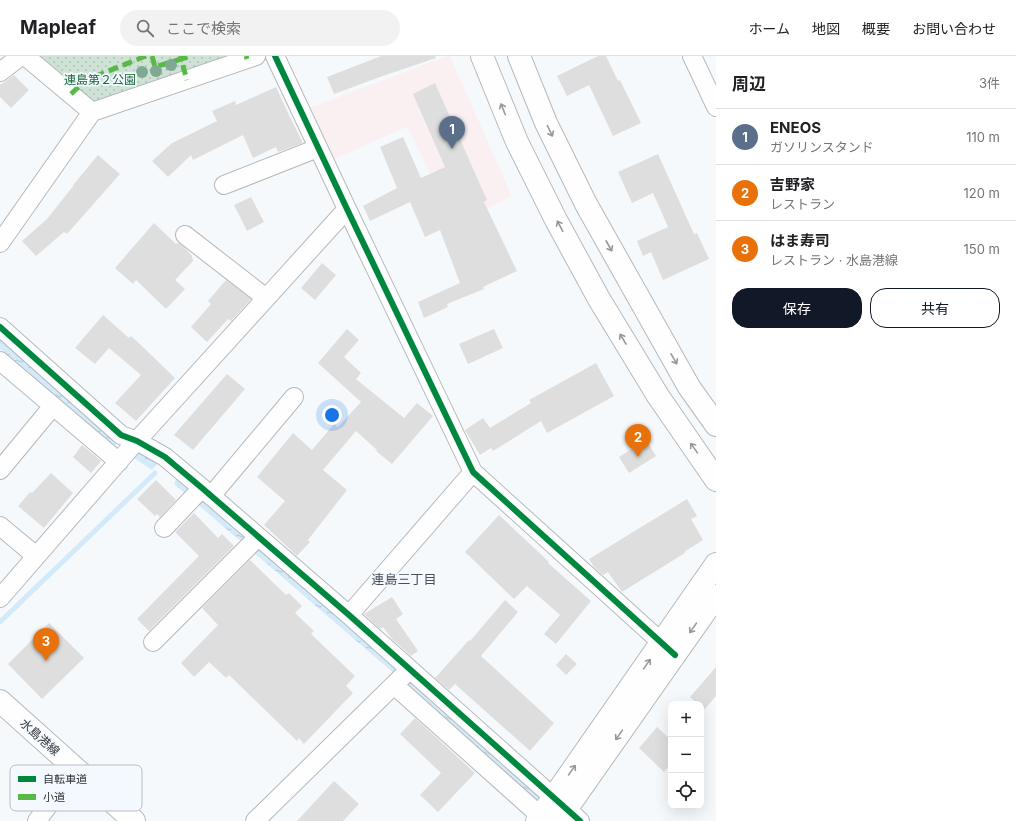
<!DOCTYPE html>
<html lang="ja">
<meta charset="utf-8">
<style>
:root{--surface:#fff;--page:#f2f2f2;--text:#202124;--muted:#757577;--line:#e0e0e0;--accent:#111827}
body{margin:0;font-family:Inter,"Noto Sans JP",sans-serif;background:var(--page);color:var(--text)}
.controls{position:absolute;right:12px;bottom:12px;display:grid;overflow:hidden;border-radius:8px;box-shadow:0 4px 16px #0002}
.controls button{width:36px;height:36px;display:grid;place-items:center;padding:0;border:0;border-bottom:1px solid var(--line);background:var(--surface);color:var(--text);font:20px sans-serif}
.you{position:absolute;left:332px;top:359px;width:14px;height:14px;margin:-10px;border:3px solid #fff;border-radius:50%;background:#1a73e8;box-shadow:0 0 0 6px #1a73e833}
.badge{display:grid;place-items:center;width:26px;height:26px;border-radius:50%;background:var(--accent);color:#fff;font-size:13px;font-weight:700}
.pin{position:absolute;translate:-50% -33px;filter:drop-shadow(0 1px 2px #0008)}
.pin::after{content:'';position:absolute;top:21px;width:14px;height:12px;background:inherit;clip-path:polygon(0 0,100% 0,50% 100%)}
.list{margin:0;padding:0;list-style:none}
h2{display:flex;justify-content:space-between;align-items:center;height:52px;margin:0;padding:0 16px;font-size:17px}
h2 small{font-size:13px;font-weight:400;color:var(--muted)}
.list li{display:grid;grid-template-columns:26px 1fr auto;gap:12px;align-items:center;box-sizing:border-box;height:56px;padding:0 16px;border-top:1px solid var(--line)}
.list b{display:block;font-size:15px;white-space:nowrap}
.list p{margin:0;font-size:13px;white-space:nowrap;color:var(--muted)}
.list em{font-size:13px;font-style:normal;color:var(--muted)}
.actions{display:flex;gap:8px;padding:12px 16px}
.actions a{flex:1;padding:9px 0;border:1px solid var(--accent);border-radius:16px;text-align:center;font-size:14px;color:var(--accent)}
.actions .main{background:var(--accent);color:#fff}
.icon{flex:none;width:22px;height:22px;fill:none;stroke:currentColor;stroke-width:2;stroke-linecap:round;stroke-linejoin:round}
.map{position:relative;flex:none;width:716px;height:765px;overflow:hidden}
header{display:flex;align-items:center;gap:24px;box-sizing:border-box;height:56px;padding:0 20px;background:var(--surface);border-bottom:1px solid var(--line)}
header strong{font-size:19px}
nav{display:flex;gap:22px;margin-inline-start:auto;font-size:14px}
.search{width:280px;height:36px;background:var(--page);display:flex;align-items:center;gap:10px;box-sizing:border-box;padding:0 14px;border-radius:22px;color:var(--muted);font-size:15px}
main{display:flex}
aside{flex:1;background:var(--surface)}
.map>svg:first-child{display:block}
</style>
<header>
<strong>Mapleaf</strong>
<div class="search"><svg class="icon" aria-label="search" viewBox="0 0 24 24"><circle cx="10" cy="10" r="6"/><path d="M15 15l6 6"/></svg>ここで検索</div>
<nav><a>ホーム</a><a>地図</a><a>概要</a><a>お問い合わせ</a></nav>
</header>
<main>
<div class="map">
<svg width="716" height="765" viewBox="0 0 716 765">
<defs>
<pattern id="grass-dots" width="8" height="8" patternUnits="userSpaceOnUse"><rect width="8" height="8" fill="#cfe2d6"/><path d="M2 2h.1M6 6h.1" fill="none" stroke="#b2c2b8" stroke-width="1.8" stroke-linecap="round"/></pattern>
<pattern id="water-ripples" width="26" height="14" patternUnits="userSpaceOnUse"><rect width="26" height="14" fill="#d2eaf9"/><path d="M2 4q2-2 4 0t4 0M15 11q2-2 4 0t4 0" fill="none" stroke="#b5c9d6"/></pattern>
</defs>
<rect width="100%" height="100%" fill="#f6f9fc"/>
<!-- commercial -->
<path fill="#faf0f1" d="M447,0H450L512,140L455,169L407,71L334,103L309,52Z"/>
<!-- grass -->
<path fill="url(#grass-dots)" d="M35,0H244L101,47L87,43Z"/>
<!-- water -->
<path fill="url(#water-ripples)" d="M0,282L119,386L113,392L0,293Z
M135,394L159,406L152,414L131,400Z
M177,421L400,613L396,619L174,428Z
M410,622L534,734L559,765L404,628Z"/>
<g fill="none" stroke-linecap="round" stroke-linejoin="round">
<!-- stream -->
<path stroke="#d2eaf9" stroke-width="5" d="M0,566L155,417"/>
</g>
<!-- building -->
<path fill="#dededf" d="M381,0H435L436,2L380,21L334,38L327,21Z
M598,0H606L618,25L620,24L641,67L613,80L589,29L567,40L557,20Z
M14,19L29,34L11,52L0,41V29Z
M435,27L487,144L484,146L517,215L483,231L484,233L447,248L448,251L424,262L418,246L460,227L440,174L425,181L410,146L370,165L363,150L397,132L380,91L403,81L421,122L445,111L413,38Z
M276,31L288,57L303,87L278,96L276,91L253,102L243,79L193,104L191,99L168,121L152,105L172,87L217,65L212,55L235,45L236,49Z
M658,98L694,178L697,177L709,203L663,224L651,196L643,200L637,185L668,171L653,137L632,147L618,116Z
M98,99L120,118L67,178L64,176L36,200L22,185L47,163L74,129H73Z
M251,141L264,166L247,175L234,149Z
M154,167L176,188L178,187L184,191L192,200L193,205L175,224L185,233L166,253L136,224L133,228L115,212Z
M322,207L336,219L315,244L301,232Z
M226,224L251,243L231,265L228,263L207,286L191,271L211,248L208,245Z
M103,259L129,282L131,280L144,292L175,322L136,365L115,347L141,319L109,292L95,308L75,292Z
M347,273L359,284L344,301L361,317L356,323L404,362L417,347L433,360L392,408L376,395L377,394L356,375L323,414L347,434L308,484L310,486L297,500L264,469L285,445L257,421L293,377L312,394L334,368L338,371L361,346L318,307Z
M494,273L503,292L468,308L459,288Z
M596,307L614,340L547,377L541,365L493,395L491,392L480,399L465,374L483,362L490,372L531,347L529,344Z
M227,318L245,333L193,394L174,379Z
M646,384L656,400L629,417L619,401Z
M82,389L101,405L91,417L73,401Z
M51,417L73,437L44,472L18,450L30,436L32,437Z
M156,424L176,444L160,461L157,458L155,460L137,443Z
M687,443L697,460L691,463L703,484L684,496L685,497L622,536L608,516L603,519L594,511L589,503Z
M194,457L218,482L222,478L234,490L149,575L137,563L199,500L175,476Z
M499,459L549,506L548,507L591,545L556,588L544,578L560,559L527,530L514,543L465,496Z
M250,504L286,539L289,537L302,550L295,557L314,575L311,578L355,620L346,630L353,637L304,688L299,682L297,685L229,619L226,622L209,606L194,621L181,607L218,569L202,552Z
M392,541L403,558L396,563L418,595L411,600L392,583L383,571L380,573L364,558Z
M505,544L518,556L481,600L554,667L530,695L455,628L449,634L435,622L469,584L470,585Z
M49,567L84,602L42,643L8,608Z
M566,598L577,608L566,619L556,609Z
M716,611V640L704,654L701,651V648H698L690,641Z
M415,662L475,717L438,756L420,739L441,717L400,678Z
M657,671L671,684V708L664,716L639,692Z
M334,725L359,748L343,765H297Z"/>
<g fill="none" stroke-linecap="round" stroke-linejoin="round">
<defs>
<path id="minor" d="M25,0L92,56
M275,0L347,153L473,416L671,595
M692,0L716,51
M0,16L21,0
M224,129L318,92
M185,179L266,242
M0,187L92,56L256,0
M0,271L121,379L137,385L165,401L202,432L349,559L580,765
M0,305L119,406
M0,414L53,350
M211,440L294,341
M0,470L36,500
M164,472L202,432
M0,542L132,390L347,153
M349,559L473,416
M153,586L258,481
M394,629L546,765
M37,765L75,712
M255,765L409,614"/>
<path id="tertiary" d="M482,0L517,86L556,164L599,243L658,340L716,424
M519,0L546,67L586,148L689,331L716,369
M537,765L716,508
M558,765L716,540"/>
<path id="secondary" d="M0,645L134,765"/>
</defs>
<!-- minor casing -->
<use href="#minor" stroke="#b6b9bb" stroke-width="20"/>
<!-- tertiary casing -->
<use href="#tertiary" stroke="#b6b9bb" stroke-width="24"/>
<!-- secondary casing -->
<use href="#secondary" stroke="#b6b9bb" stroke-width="24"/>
<!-- minor -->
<use href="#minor" stroke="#fefeff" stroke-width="18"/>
<!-- tertiary -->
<use href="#tertiary" stroke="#fefeff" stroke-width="22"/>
<!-- secondary -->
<use href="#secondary" stroke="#fefeff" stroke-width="22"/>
<!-- quiet -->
<path stroke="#58b947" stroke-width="5" stroke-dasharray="10 5" stroke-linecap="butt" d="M152,0L155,11L181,3L187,24
M180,0L181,3L192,0
M246,0L247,3
M71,38L86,24L146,0"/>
<defs>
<path id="cycleway" d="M275,0L347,153L473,416L675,599
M0,271L121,379L137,385L165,401L202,432L349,559L580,765"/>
</defs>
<!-- cycleway casing -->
<use href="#cycleway" stroke="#f3f9ff" stroke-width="8"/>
<!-- cycleway -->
<use href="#cycleway" stroke="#00873e" stroke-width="6"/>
</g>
<!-- trees -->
<g fill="#7fa990">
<circle cx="171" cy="9" r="6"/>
<circle cx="156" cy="15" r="6"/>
<circle cx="142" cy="16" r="6"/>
</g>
<!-- one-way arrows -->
<defs><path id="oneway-shaft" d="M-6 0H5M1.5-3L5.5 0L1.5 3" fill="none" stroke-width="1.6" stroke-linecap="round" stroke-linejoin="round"/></defs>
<g stroke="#969899">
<use href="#oneway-shaft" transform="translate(503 53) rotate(-112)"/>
<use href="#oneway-shaft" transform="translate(550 75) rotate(64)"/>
<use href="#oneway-shaft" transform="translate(560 170) rotate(-118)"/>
<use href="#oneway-shaft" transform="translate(609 190) rotate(61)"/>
<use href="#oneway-shaft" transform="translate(623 283) rotate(-121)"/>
<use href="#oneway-shaft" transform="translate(674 303) rotate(60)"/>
<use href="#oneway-shaft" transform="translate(694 392) rotate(-125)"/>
<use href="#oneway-shaft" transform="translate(693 572) rotate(125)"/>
<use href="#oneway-shaft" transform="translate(647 608) rotate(-55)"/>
<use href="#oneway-shaft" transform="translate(619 679) rotate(125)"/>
<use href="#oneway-shaft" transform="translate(572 714) rotate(-55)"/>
</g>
<g text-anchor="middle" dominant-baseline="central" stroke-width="3.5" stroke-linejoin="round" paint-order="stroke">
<!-- park labels -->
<g font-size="12" fill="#1e6738" stroke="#f3f9ff">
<text x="100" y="23">連島第２公園</text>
</g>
<!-- street labels -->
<g font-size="12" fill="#2f3133" stroke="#f3f9ff">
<text transform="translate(40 681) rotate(42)">水島港線</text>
</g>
<!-- neighbourhood labels -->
<g font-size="13" fill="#4b5055" stroke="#f3f9ff">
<text x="404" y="523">連島三丁目</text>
</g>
</g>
<!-- legend -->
<rect x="10" y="709" width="132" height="46" rx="6" fill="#f3f9ff" stroke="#b8bdc2" stroke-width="1"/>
<rect x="18" y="720" width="18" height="6" fill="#00873e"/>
<rect x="18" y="738" width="18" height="6" fill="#58b947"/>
<g font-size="11" fill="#2f3133">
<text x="43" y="727">自転車道</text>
<text x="43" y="745">小道</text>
</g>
</svg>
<div class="controls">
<button>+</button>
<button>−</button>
<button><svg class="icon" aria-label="locate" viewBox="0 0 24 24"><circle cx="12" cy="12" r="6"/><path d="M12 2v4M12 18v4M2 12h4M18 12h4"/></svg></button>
</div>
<div class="you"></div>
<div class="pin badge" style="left:452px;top:93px;background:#5c6f8a">1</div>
<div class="pin badge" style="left:638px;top:401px;background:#e8710a">2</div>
<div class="pin badge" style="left:46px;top:605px;background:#e8710a">3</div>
</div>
<aside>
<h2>周辺<small>3件</small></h2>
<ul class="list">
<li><span class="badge" style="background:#5c6f8a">1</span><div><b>ENEOS</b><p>ガソリンスタンド</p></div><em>110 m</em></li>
<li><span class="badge" style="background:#e8710a">2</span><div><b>吉野家</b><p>レストラン</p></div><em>120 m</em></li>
<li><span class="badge" style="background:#e8710a">3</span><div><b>はま寿司</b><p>レストラン · 水島港線</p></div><em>150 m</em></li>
</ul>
<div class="actions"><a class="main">保存</a><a>共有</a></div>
</aside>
</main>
